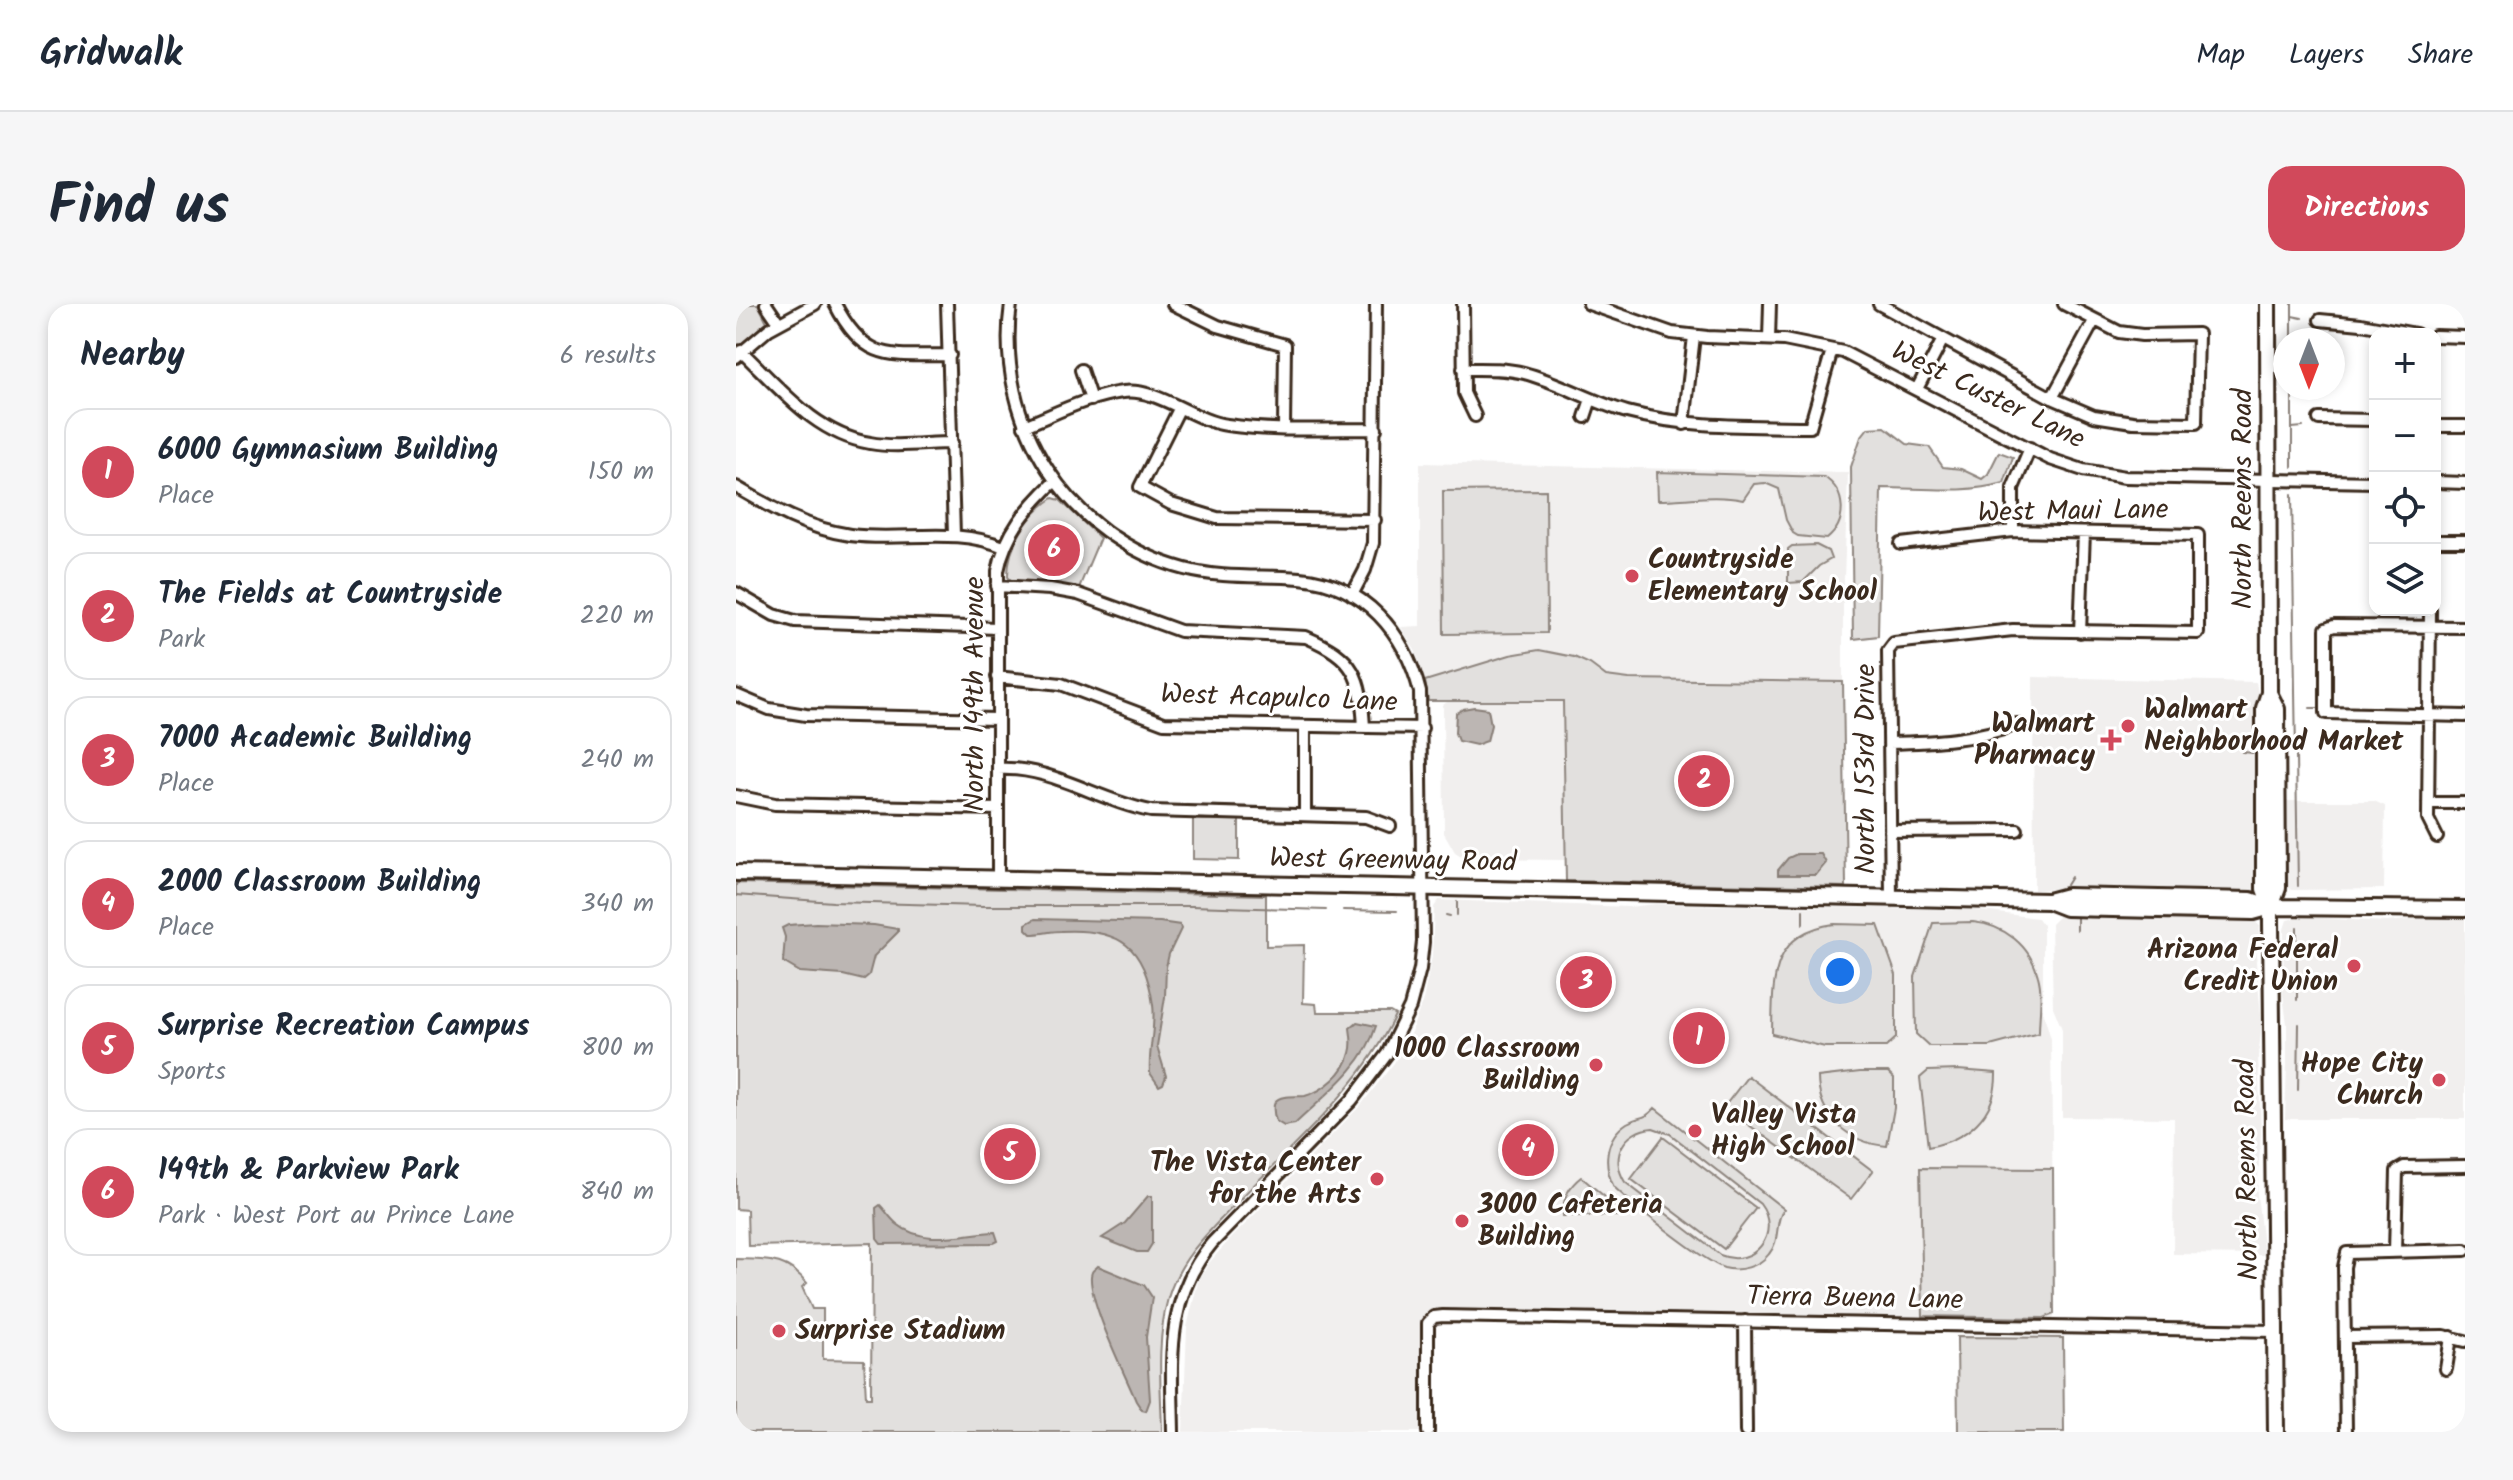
<!DOCTYPE html>
<meta charset="utf-8">
<style>
:root{--surface:#fff;--page:#f6f6f7;--text:#1f2937;--muted:#747a83;--line:#e0e1e3;--accent:#d1495b}
body{margin:0;font-family:Kalam,sans-serif;background:var(--page);color:var(--text)}
.controls{position:absolute;right:24px;top:24px;display:grid;overflow:hidden;border-radius:16px;box-shadow:0 4px 12px #0003}
.controls button{width:72px;height:72px;display:grid;place-items:center;padding:0;border:0;border-bottom:2px solid var(--line);background:var(--surface);color:var(--text);font:40px sans-serif}
.compass{position:absolute;left:1537px;top:24px;width:72px;height:72px;border-radius:50%;background:var(--surface);box-shadow:0 4px 12px #0003;rotate:180deg}
.you{position:absolute;left:1104px;top:668px;width:28px;height:28px;margin:-20px;border:6px solid #fff;border-radius:50%;background:#1a73e8;box-shadow:0 0 0 12px #1a73e833}
.badge{display:grid;place-items:center;width:52px;height:52px;border-radius:50%;background:var(--accent);color:#fff;font-size:26px;font-weight:700}
.pin{position:absolute;translate:-50% -50%;border:4px solid #fff;box-shadow:0 2px 8px #0006}
.list{margin:0;padding:0;list-style:none}
h2{display:flex;justify-content:space-between;align-items:center;height:104px;margin:0;padding:0 32px;font-size:34px}
h2 small{font-size:26px;font-weight:400;color:var(--muted)}
.list li{display:grid;grid-template-columns:52px 1fr auto;gap:24px;align-items:center;box-sizing:border-box;height:128px;margin:0 16px 16px;padding:0 16px;border:2px solid var(--line);border-radius:24px}
.list b{display:block;font-size:30px;white-space:nowrap}
.list p{margin:0;font-size:26px;white-space:nowrap;color:var(--muted)}
.list em{font-size:26px;font-style:normal;color:var(--muted)}
.icon{flex:none;width:44px;height:44px;fill:none;stroke:currentColor;stroke-width:2;stroke-linecap:round;stroke-linejoin:round}
.map{position:relative;flex:none;width:1729px;height:1128px;overflow:hidden;border-radius:24px}
header{display:flex;align-items:center;gap:48px;box-sizing:border-box;height:112px;padding:0 40px;background:var(--surface);border-bottom:2px solid var(--line)}
header strong{font-size:38px}
nav{display:flex;gap:44px;margin-inline-start:auto;font-size:28px}
.intro{display:flex;align-items:center;justify-content:space-between;box-sizing:border-box;height:192px;padding:0 48px}
h1{margin:0;font-size:56px}
.button{padding:20px 36px;border-radius:24px;background:var(--accent);color:#fff;font-size:28px;font-weight:700}
main{display:flex;gap:48px;padding:0 48px}
aside{flex:1;background:var(--surface);border-radius:24px;box-shadow:0 4px 12px #0003}
.map>svg:first-child{display:block}
</style>
<header>
<strong>Gridwalk</strong>
<nav><a>Map</a><a>Layers</a><a>Share</a></nav>
</header>
<div class="intro"><h1>Find us</h1><a class="button">Directions</a></div>
<main>
<aside>
<h2>Nearby<small>6 results</small></h2>
<ul class="list">
<li><span class="badge">1</span><div><b>6000 Gymnasium Building</b><p>Place</p></div><em>150 m</em></li>
<li><span class="badge">2</span><div><b>The Fields at Countryside</b><p>Park</p></div><em>220 m</em></li>
<li><span class="badge">3</span><div><b>7000 Academic Building</b><p>Place</p></div><em>240 m</em></li>
<li><span class="badge">4</span><div><b>2000 Classroom Building</b><p>Place</p></div><em>340 m</em></li>
<li><span class="badge">5</span><div><b>Surprise Recreation Campus</b><p>Sports</p></div><em>800 m</em></li>
<li><span class="badge">6</span><div><b>149th &amp; Parkview Park</b><p>Park · West Port au Prince Lane</p></div><em>840 m</em></li>
</ul>
</aside>
<div class="map">
<svg width="1729" height="1128" viewBox="0 0 1729 1128">
<rect width="100%" height="100%" fill="#fff"/>
<filter id="ink" filterUnits="userSpaceOnUse"><feTurbulence type="fractalNoise" baseFrequency=".0125" numOctaves="2"/><feDisplacementMap in="SourceGraphic" scale="16" xChannelSelector="R" yChannelSelector="G"/><feConvolveMatrix kernelMatrix="1 2 1 2 8 2 1 2 1" color-interpolation-filters="sRGB"/></filter>
<g filter="url(#ink)">
<!-- built -->
<path fill="#f1efee" d="M684,159L1112,169L1107,302V378L893,375L870,372L854,360L823,349L790,348L689,377L680,348L665,323L684,322Z
M1297,373L1520,378L1524,402L1520,446L1524,512L1520,587L1513,591L1466,586L1385,588L1350,583L1298,586Z
M827,397L830,556L744,555L727,553L719,548L708,529L707,401L711,398Z
M1550,497H1638L1649,502L1648,585L1555,586L1549,578Z
M703,596L893,603L919,600L1238,606L1302,614L1307,621V707L1315,735L1318,1014L1313,1018L697,1010L689,1128H447L451,1023L462,978L473,959L487,943L625,801L658,759L675,728L687,696L696,653L698,603Z
M1323,612L1517,616L1524,622L1520,658L1526,722L1522,752L1525,828L1521,890L1528,951L1437,950L1438,814L1326,813V725L1317,703L1315,620Z
M1565,613L1651,618L1680,615H1729V815H1549L1551,761V720L1547,691L1548,625L1551,616Z"/>
<!-- green -->
<path fill="#e2e0de" stroke="#8e857e" stroke-width="2" fill-rule="evenodd" d="M0,0H22L31,18L0,45Z
M1149,123L1171,140L1193,143L1207,163L1225,165L1246,175L1252,170L1263,148L1277,153L1268,179C1228,190 1186,184 1145,184L1142,332L1117,335L1115,163L1125,133L1132,124Z
M921,168L1088,173C1110,187 1112,218 1091,235L1062,232L1057,229L1050,216L1043,185L1029,179L1018,180L1007,196C979,190 950,196 922,196Z
M810,186L811,329L708,330L707,187Z
M317,194L324,196L364,234L343,284L276,277L272,273C271,243 292,210 317,194Z
M1080,241L1092,247L1095,255L1083,262L1067,278L1052,279V245L1056,242Z
M803,346L838,353L854,360L870,372L893,375L1107,378L1110,583L830,577L827,397H692L689,377L774,351Z
M457,516H503V556L457,555Z
M0,579L530,591V642L568,641L567,699L580,700L581,708H654L659,711C625,783 562,836 507,892C478,923 444,952 432,994C420,1037 425,1084 426,1128H0V955C33,956 50,954 71,979L66,983L76,1005H87V1055L128,1056L130,1094H135L136,939L12,942L11,906L0,905Z
M1237,618C1268,621 1294,641 1302,672C1307,689 1303,711 1303,729L1254,742H1193L1180,730L1179,673L1197,619Z
M1098,620L1142,621L1160,671V734L1150,743H1089L1036,730C1037,678 1033,629 1098,620Z
M1222,766L1260,769C1261,812 1230,836 1192,843L1184,774L1192,767Z
M1124,768H1152L1158,774V804L1151,842C1113,839 1082,813 1082,773Z
M1012,772L1137,867L1115,895L988,803Z
M919,804L1048,905C1038,918 1045,936 1033,950C1023,963 1003,968 988,964C967,957 896,900 878,883C867,862 868,834 891,819C903,812 909,816 919,804ZM917,824L934,830L1024,900C1046,929 1018,965 984,951L889,878C873,853 888,826 917,824Z
M927,833L1020,904L988,945L895,875Z
M1184,864L1317,865L1318,1010L1308,1014L1187,1012Z
M845,873L892,912H827C826,895 832,883 845,873Z
M1221,1033L1327,1034L1328,1128H1222Z"/>
<!-- water -->
<path fill="#bcb6b3" stroke="#887e77" stroke-width="2" d="M738,403L752,405L755,421L751,437L740,441L722,437L719,429L720,409L727,405Z
M1061,550H1085L1090,559L1080,571H1042V566L1052,554Z
M299,615L424,618L444,621L445,625L433,650L430,663L429,693L421,742L430,772L427,780L423,782L414,769C412,746 420,723 417,701C409,642 384,624 325,627C315,627 305,630 295,630L290,625V620Z
M80,619L138,621L162,625V628L138,652L133,671L127,676L107,671L64,668L47,658L49,633L46,624L52,621Z
M621,718L640,722C628,763 588,792 559,820L548,822L540,817C538,811 536,804 539,798C544,790 561,793 569,792C588,787 610,768 614,749C617,740 615,733 614,724Z
M412,892H416V940L411,948H401L366,934L389,919Z
M144,901C150,907 154,914 161,920C189,943 227,929 259,928L262,937L258,939L145,940L141,935L140,904Z
M362,962L408,981L416,993L410,1033L414,1096L410,1107L406,1106L400,1097C389,1070 353,999 355,972C356,966 357,967 362,962Z"/>
<g fill="none" stroke-linecap="round" stroke-linejoin="round">
<!-- stream -->
<path stroke="#887e77" stroke-width="2" d="M1556,0V36
M1556,12L1566,14
M1556,84V163
M1556,124L1567,123
M1556,190L1562,582
M1574,404H1582
M1507,448L1517,449
M1330,581L1335,573
M0,591L97,598L247,602H455L590,606
M607,606L661,607
M710,611L714,612
M721,611V598
M1067,620V606
M1561,623V696
M1341,626V612
M1562,786L1563,720"/>
<defs>
<path id="minor" d="M30,0L43,19
M99,0C129,59 155,51 214,51
M211,0L218,231
M275,0C258,119 332,234 449,265C487,275 526,271 564,274C629,280 669,329 684,388L687,638L684,665L674,703L651,750L616,796L476,939C428,997 436,1058 437,1128
M437,0L482,22L549,41L548,124
M727,0L728,89L739,112
M853,0L936,29L971,33L1048,36L1107,48L1314,155L1347,166L1389,173L1639,178
M1143,0L1316,94L1358,112L1397,118L1460,119L1462,30L1406,31L1383,28L1328,0
M1584,16L1625,20L1680,30
M1699,32L1729,33
M1033,35L1034,0
M5,47C43,83 79,130 134,139C160,144 190,139 216,139
M0,53L33,25L79,0
M727,65C747,65 768,64 788,69C823,78 856,98 891,108C951,124 1013,122 1074,123L1096,46
M345,66L355,96
M1181,85L1207,35
M1316,94L1358,17
M443,105L404,183L435,200L481,214L639,216
M849,113L855,95
M1583,115L1639,116
M948,120L958,32
M288,122C319,110 353,92 387,88C421,83 457,117 491,121C540,128 591,125 640,125
M1699,122H1729
M1699,178L1729,179
M0,183C36,204 72,225 114,231C167,238 217,222 268,243
M1277,227V184L1294,144
M1699,237H1729
M261,282L314,285L342,290L444,327L570,333C619,354 625,372 628,423
M0,289L38,311L59,317L261,324
M616,291L629,266L637,239L640,0
M1694,306L1692,515L1701,533
M1729,323L1598,322L1590,325V409L1729,412
M1344,328L1348,229
M261,373L325,380L428,419L686,424
M0,391L33,405L70,411L261,415
M569,422V511
M1153,439C1196,438 1241,436 1281,420
M262,465C316,462 362,497 415,507L630,513L654,522
M0,492L39,500L262,505
M1692,499H1729
M1154,527L1281,526
M262,574V267C269,229 292,203 319,177
M1155,593L1152,347L1158,339L1277,326L1462,329V231L1277,227L1165,240
M1659,948L1661,867L1668,863L1729,862
M1009,1017L1010,1128
M1609,1033L1708,1032L1729,1037
M1710,1065L1715,1033
M692,1128V1019L698,1013L707,1012L1539,1027
M1610,1128L1608,963L1611,949L1729,946"/>
<path id="major" d="M1532,0L1533,389L1528,404V585L1535,603
M1533,389L1541,405L1542,584L1535,603V619L1540,1128
M0,569L1312,597L1331,592L1515,596L1535,603
M1312,597L1330,604L1517,608L1535,603L1729,605"/>
</defs>
<!-- minor casing -->
<use href="#minor" stroke="#3b2a1e" stroke-width="16"/>
<!-- major casing -->
<use href="#major" stroke="#3b2a1e" stroke-width="20"/>
<!-- minor -->
<use href="#minor" stroke="#fff" stroke-width="10"/>
<!-- major -->
<use href="#major" stroke="#fff" stroke-width="14"/>
</g>
</g>
<!-- markers -->
<g fill="#d1495b" stroke="#fff" stroke-width="3">
<circle cx="896" cy="272" r="8"/>
<circle cx="1392" cy="422" r="8"/>
<path d="M1371 424h8v8h8v8h-8v8h-8v-8h-8v-8h8z"/>
<circle cx="1618" cy="662" r="8"/>
<circle cx="860" cy="761" r="8"/>
<circle cx="1703" cy="776" r="8"/>
<circle cx="959" cy="827" r="8"/>
<circle cx="641" cy="875" r="8"/>
<circle cx="726" cy="917" r="8"/>
<circle cx="43" cy="1027" r="8"/>
</g>
<g text-anchor="middle" dominant-baseline="central" stroke-width="6" stroke-linejoin="round" paint-order="stroke">
<!-- street labels -->
<g font-size="28" fill="#3b2a1e" stroke="#fff">
<text transform="translate(1252 92) rotate(26)">West Custer Lane</text>
<text transform="translate(1507 195) rotate(-90)">North Reems Road</text>
<text transform="translate(1337 208) rotate(-1)">West Maui Lane</text>
<text transform="translate(239 390) rotate(-90)">North 149th Avenue</text>
<text transform="translate(543 395) rotate(2)">West Acapulco Lane</text>
<text transform="translate(1130 465) rotate(-90)">North 153rd Drive</text>
<text transform="translate(657 557) rotate(1)">West Greenway Road</text>
<text transform="translate(1512 866) rotate(-91)">North Reems Road</text>
<text transform="translate(1119 995) rotate(1)">Tierra Buena Lane</text>
</g>
<!-- poi labels -->
<g font-size="28" font-weight="bold" fill="#3b2a1e" stroke="#fff" text-anchor="start">
<text x="912" y="256">Countryside<tspan x="912" dy="32">Elementary School</tspan></text>
<text x="1408" y="406">Walmart<tspan x="1408" dy="32">Neighborhood Market</tspan></text>
<text x="1359" y="420" text-anchor="end">Walmart<tspan x="1359" dy="32">Pharmacy</tspan></text>
<text x="1602" y="646" text-anchor="end">Arizona Federal<tspan x="1602" dy="32">Credit Union</tspan></text>
<text x="844" y="745" text-anchor="end">1000 Classroom<tspan x="844" dy="32">Building</tspan></text>
<text x="1687" y="760" text-anchor="end">Hope City<tspan x="1687" dy="32">Church</tspan></text>
<text x="975" y="811">Valley Vista<tspan x="975" dy="32">High School</tspan></text>
<text x="625" y="859" text-anchor="end">The Vista Center<tspan x="625" dy="32">for the Arts</tspan></text>
<text x="742" y="901">3000 Cafeteria<tspan x="742" dy="32">Building</tspan></text>
<text x="59" y="1027">Surprise Stadium</text>
</g>
</g>
</svg>
<div class="controls">
<button>+</button>
<button>−</button>
<button><svg class="icon" aria-label="locate" viewBox="0 0 24 24"><circle cx="12" cy="12" r="6"/><path d="M12 2v4M12 18v4M2 12h4M18 12h4"/></svg></button>
<button><svg class="icon" aria-label="layers" viewBox="0 0 24 24"><path d="M12 4l9 5-9 5-9-5zM3 14l9 5 9-5"/></svg></button>
</div>
<svg class="compass" viewBox="-18 -18 36 36"><path d="M0-13l5 13h-10z" fill="#e53935"/><path d="M0 13l5-13h-10z" fill="#747a83"/></svg>
<div class="you"></div>
<div class="pin badge" style="left:963px;top:734px">1</div>
<div class="pin badge" style="left:968px;top:477px">2</div>
<div class="pin badge" style="left:850px;top:678px">3</div>
<div class="pin badge" style="left:792px;top:846px">4</div>
<div class="pin badge" style="left:274px;top:850px">5</div>
<div class="pin badge" style="left:318px;top:246px">6</div>
</div>
</main>
